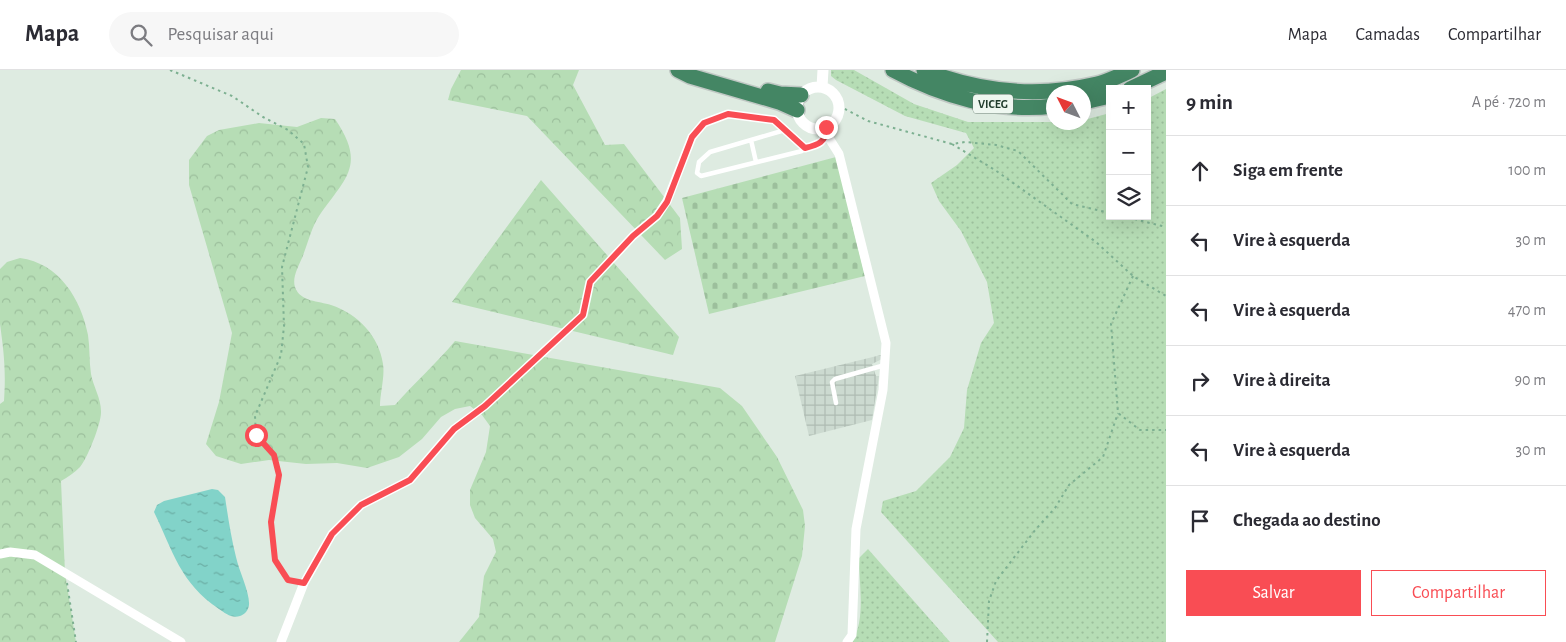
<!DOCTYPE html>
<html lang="pt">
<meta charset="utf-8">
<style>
:root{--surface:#fff;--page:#f7f7f7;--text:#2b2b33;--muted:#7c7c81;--line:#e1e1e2;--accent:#f94d54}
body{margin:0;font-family:"Alegreya Sans",sans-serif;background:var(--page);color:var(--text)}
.controls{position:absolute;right:15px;top:15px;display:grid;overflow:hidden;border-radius:0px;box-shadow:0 5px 20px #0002}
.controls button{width:45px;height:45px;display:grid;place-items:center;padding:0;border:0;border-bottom:1px solid var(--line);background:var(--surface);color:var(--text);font:25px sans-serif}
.compass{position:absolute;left:1046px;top:15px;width:45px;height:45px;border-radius:50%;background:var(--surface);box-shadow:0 5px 20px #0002;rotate:312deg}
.stop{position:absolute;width:15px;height:15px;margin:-11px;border:4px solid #f94d54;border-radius:50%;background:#fff}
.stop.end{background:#f94d54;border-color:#fff;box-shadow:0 1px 5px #0008}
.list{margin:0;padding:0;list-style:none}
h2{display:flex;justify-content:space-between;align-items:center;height:65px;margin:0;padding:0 20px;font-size:21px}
h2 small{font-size:16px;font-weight:400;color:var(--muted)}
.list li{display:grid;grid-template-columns:32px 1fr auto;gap:15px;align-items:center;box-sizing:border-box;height:70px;padding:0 20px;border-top:1px solid var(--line)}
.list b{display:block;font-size:19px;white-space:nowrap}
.list em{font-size:16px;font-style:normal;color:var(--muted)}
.actions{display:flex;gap:10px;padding:15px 20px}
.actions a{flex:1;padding:11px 0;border:1px solid var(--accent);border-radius:0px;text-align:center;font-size:18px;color:var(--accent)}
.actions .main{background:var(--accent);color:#fff}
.icon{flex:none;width:28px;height:28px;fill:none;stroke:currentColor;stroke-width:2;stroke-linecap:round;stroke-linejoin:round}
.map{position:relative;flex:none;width:1166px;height:572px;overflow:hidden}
header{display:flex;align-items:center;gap:30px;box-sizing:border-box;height:70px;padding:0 25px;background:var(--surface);border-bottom:1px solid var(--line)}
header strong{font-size:24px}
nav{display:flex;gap:28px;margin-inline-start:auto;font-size:18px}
.search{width:350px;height:45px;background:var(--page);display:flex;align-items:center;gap:12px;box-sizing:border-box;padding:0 18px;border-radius:28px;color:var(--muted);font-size:19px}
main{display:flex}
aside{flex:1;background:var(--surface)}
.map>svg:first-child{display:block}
</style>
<header>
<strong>Mapa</strong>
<div class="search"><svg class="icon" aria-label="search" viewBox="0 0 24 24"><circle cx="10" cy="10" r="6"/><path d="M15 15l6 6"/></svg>Pesquisar aqui</div>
<nav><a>Mapa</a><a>Camadas</a><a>Compartilhar</a></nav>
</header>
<main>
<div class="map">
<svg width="1166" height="572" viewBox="0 0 1166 572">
<defs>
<pattern id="industrial-grid" width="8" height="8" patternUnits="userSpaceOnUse" patternTransform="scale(1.25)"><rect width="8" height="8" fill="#ccdad0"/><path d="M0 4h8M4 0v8" fill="none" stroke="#afbcb3"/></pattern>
<pattern id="green-dots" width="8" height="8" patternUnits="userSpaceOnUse" patternTransform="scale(1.25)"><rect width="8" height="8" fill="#b6ddb5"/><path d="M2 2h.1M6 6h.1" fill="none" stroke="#9cbf9c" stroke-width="1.8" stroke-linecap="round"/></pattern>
<pattern id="forest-crowns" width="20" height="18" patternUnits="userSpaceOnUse" patternTransform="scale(1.25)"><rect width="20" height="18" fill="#b6ddb5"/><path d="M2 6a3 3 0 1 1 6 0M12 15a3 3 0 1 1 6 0" fill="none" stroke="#9cbf9c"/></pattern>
<pattern id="cemetery-stones" width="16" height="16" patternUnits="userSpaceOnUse" patternTransform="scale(1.25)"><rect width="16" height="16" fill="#b6ddb5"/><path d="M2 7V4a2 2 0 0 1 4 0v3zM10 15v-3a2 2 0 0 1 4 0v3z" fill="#9cbf9c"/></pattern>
<pattern id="water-ripples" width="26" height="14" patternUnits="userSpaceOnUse" patternTransform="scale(1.25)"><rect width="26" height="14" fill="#82d3c9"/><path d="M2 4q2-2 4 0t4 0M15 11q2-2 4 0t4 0" fill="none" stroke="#6aaca3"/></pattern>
</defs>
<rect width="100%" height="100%" fill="#deebe1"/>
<!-- industrial -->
<path fill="url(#industrial-grid)" d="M881,285L882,289L872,294L876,306H879L872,350L809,366L795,306Z"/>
<!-- green -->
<path fill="url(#green-dots)" d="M831,0H854L914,34L968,52H1084V50L1110,43V146H1147V29L1166,19V572H998L881,442L883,431L916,421L950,387L964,358L967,320L981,273L994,253L987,212L961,161L939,131L931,113L957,95L974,78L966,63L905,46L836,10L831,6Z
M868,479L950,572H852C866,550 859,514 859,488Z"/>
<!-- forest -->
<path fill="url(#forest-crowns)" d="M461,0H579L573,15L605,75L624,74L680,148L682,179L665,190L527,46L448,30L451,19Z
M321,48L335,49C367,96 345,108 319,146C312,156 307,176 302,188C298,197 292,208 295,217C300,232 319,231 331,235C358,244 379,266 383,294C385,307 380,323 380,336L395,335C414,313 436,294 455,271L720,318L742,336L777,387L803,440L805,456L802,486L775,572H459L479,547L484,506L496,482L493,469L475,448L470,435V420L486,382L490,356L482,345L470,336L455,339L441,347L422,369L399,387L367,398L337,393L306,394L269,390L241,394L216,386L206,374L219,332L232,263L189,115V90L207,66L219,60L259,53L297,57Z
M541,110L679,267L673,285L452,232Z
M20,188C59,193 81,229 88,265C90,278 89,291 91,304C93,316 101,328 101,341C102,352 87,389 80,397C74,403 68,407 61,411L65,503L76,572H0V334L4,331C6,301 4,283 0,254C0,236 0,217 0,199L7,192Z"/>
<!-- cemetery -->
<path fill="url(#cemetery-stones)" d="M836,87L865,206L709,244L682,128Z"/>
<!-- water -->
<path fill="url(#water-ripples)" d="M212,419L218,420L225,427C228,447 231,467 236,487C239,501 250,523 249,535C248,541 245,544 240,546C232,549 225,543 219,539C180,513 173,481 154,442L157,435L164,431Z"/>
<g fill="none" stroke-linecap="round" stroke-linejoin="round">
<defs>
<path id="trunk" d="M678,0L690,6L779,32L797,40
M893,0C941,26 999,43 1054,36
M924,0C979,22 1038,28 1097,14C1109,11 1121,5 1132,0
M1130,19L1166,2
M768,21L780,24L801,25
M1084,32L1110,26"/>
</defs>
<!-- trunk casing -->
<use href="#trunk" stroke="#c0c8c4" stroke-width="18"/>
<!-- path -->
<path stroke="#7db091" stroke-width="2" stroke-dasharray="2.5 4" stroke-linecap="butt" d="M170,0L232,26L263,47L288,60L304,74L308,97L282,197L284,256L281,285L255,346L256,365L274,385L279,405L271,452L275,490L288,510L294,511
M839,36L868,51L952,74L965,72L996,75L1018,81L1072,134L1110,143
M952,74L995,100L1096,172L1133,206L1166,226
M1122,146L1166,157
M1133,206L1111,254L1118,343L1140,360H1166
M67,513L76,572
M987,572L989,531L996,511L1036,459L1055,438L1069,415L1103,387L1118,343"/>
<!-- service -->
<path stroke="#fff" stroke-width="4.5" d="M785,60L710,82L699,92L697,103L701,106L802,81L805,78
M751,70L756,92
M836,333L832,312L835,309L885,295"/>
<!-- minor -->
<path stroke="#fff" stroke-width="9" d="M827,65L839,84L886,273L883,320L856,459L852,565L847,572
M0,484L10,482L35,485L181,572
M281,572L304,513L332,464L361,435L410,410L454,359L485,336L583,245L590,212L633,166L657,146L667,131L692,67L704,53L728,44L774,50L805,78C818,75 827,72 826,57"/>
<!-- tertiary -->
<path stroke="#fff" stroke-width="11" d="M822,17L823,0
M797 38a21 21 0 1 1 42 0a21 21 0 1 1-42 0Z"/>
<!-- trunk -->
<use href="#trunk" stroke="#448664" stroke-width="15"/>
</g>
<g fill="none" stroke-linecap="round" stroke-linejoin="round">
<!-- route -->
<path stroke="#f94d54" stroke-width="6" d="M256,365L274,385L279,405L271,452L275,490L288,510L304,513L332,464L361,435L410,410L454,359L485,336L583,245L590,212L633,166L657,146L667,132L692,67L704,53L728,44L774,50L805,78C818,75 827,72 826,57"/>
</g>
<g text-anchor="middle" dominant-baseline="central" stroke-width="4" stroke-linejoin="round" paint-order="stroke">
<!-- shield labels -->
<rect fill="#eef7f0" stroke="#5d7366" stroke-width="1" x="973" y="24.5" width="40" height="19" rx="4"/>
<g font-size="12" font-weight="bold" fill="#1f3b2b">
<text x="993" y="34">VICEG</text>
</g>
</g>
</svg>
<div class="controls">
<button>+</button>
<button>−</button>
<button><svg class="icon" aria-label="layers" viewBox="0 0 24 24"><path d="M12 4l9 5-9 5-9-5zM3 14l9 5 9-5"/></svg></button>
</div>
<svg class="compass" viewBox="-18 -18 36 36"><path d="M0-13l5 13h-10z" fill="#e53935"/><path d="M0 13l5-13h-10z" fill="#7c7c81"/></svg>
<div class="stop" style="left:256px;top:365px"></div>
<div class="stop end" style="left:826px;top:57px"></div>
</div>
<aside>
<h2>9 min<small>A pé · 720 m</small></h2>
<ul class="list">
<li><svg class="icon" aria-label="ahead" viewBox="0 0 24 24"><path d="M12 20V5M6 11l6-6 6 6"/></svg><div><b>Siga em frente</b></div><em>100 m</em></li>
<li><svg class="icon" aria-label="left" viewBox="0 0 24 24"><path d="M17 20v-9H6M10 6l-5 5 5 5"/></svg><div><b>Vire à esquerda</b></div><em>30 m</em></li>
<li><svg class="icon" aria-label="left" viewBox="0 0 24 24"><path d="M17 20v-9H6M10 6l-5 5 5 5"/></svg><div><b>Vire à esquerda</b></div><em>470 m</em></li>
<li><svg class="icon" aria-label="right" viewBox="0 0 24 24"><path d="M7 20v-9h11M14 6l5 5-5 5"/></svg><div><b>Vire à direita</b></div><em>90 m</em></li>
<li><svg class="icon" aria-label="left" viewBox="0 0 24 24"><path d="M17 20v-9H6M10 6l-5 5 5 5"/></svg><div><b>Vire à esquerda</b></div><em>30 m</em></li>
<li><svg class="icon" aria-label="arrive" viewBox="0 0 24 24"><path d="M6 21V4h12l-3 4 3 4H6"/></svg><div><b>Chegada ao destino</b></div></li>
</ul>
<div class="actions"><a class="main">Salvar</a><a>Compartilhar</a></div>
</aside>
</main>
